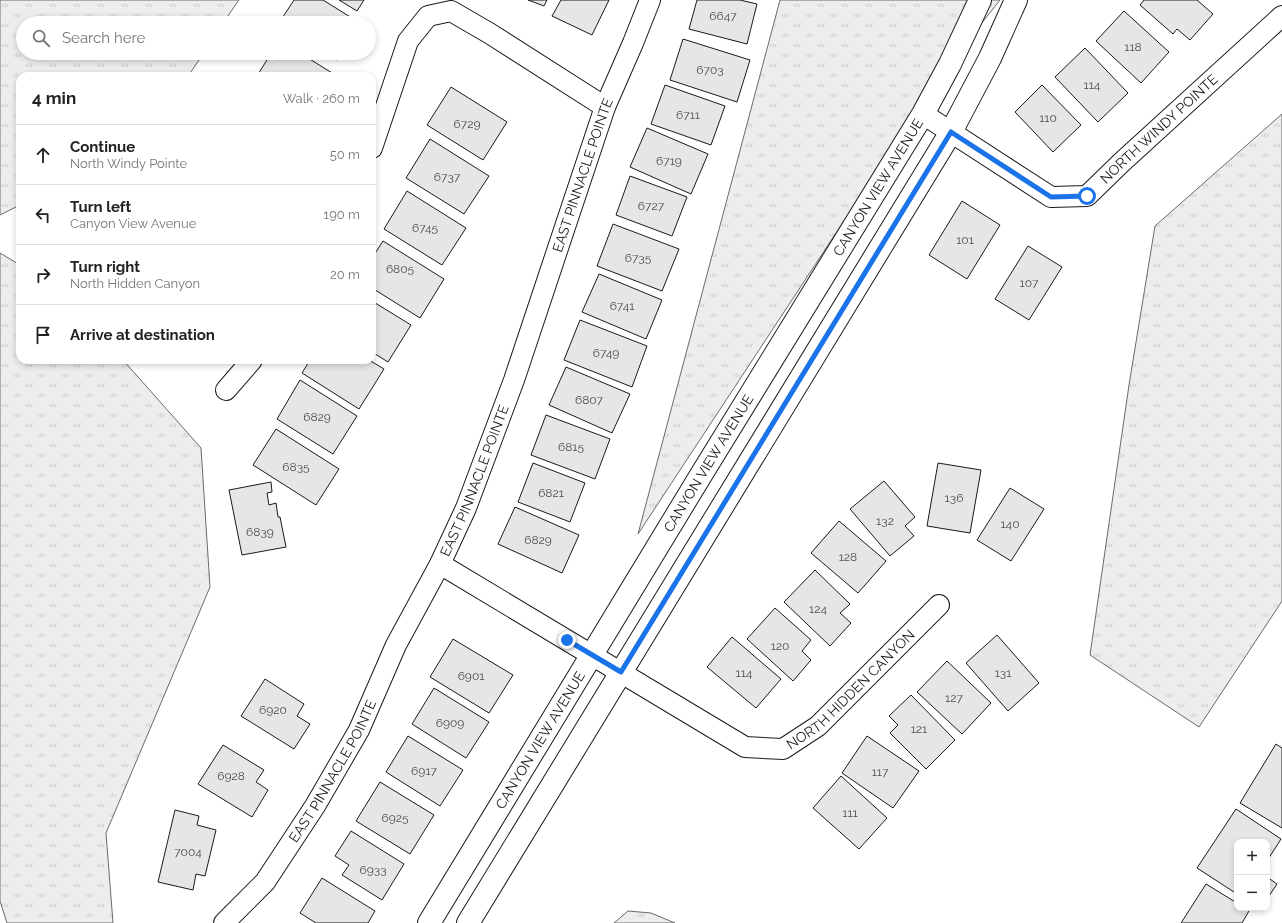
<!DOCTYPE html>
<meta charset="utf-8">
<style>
:root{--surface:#fff;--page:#f2f2f2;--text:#222;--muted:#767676;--line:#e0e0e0}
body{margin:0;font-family:Raleway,sans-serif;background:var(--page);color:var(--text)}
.controls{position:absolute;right:12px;bottom:12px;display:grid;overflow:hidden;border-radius:8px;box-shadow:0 2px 6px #0003}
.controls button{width:36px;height:36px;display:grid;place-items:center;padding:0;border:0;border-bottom:1px solid var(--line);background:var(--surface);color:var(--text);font:20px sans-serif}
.stop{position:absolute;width:12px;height:12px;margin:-9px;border:3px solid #1a73e8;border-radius:50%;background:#fff}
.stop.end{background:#1a73e8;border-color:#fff;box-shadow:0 1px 4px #0008}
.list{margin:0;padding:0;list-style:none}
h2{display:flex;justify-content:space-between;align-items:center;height:52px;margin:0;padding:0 16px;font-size:17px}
h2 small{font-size:13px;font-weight:400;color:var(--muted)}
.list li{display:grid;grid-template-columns:26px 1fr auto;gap:12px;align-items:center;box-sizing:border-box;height:60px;padding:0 16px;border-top:1px solid var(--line)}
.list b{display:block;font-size:15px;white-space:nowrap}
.list p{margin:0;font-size:13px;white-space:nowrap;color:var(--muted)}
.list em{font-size:13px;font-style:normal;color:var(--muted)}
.icon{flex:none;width:22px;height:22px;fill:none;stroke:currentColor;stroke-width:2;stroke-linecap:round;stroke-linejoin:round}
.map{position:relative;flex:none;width:1282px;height:923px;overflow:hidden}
.search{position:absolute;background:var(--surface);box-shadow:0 2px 6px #0003;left:16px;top:16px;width:360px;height:44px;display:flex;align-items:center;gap:10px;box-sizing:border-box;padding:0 14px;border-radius:22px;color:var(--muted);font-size:15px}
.panel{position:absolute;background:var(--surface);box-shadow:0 2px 6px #0003;left:16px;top:72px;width:360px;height:292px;border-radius:12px}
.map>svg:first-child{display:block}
</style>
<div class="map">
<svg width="1282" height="923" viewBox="0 0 1282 923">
<defs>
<pattern id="grass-tufts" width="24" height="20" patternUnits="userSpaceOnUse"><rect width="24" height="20" fill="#ededed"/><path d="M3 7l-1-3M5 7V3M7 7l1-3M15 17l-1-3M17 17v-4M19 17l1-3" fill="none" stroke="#cbcbcb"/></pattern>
</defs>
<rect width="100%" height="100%" fill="#fff"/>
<!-- grass -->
<path fill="url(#grass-tufts)" stroke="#6a6a6a" d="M0,0H239L223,23H23V53H204L188,76H20V205L0,215Z
M780,0H1000L936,81L638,534Z
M1282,114V601L1199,727L1090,655L1129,385L1155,226Z
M0,253L20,265V360H123L201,448L210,587L106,833L113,923H7L0,901Z
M628,911L651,913L675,923H614Z"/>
<!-- building -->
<path fill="#e6e6e6" stroke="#1a1a1a" d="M294,0H323L360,23H279Z
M339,0H364L357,11Z
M528,0H547L544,6Z
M561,0H609L592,35L552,16Z
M697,0H740L757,4L747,44L689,29Z
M1144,0H1197L1213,14L1190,40L1177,29L1173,34L1140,5Z
M1124,11L1169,52L1141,83L1096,41Z
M683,39L750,60L737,102L670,80Z
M1085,48L1128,93L1098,122L1055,77Z
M283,53H300L337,76H257L270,55L279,60Z
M325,53H341L337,60Z
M665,85L725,106L711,145L651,124Z
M1042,85L1081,125L1053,152L1015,112Z
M451,87L507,122L483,160L427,125Z
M647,128L708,154L691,194L630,167Z
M430,139L489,176L464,214L406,178Z
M630,176L687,197L672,236L616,215Z
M407,191L466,228L442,265L384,229Z
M962,201L1000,225L967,279L929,255Z
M613,224L679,249L662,291L597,266Z
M383,241L444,279L420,318L372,288V258Z
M1028,246L1062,267L1029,320L995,299Z
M599,274L662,300L646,339L582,312Z
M372,301L411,325L388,362L372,352Z
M580,320L647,346L632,387L564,360Z
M310,360H369L384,369L359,409L302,373Z
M566,367L630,394L612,433L549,405Z
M300,380L357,416L333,454L277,419Z
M546,415L610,439L595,479L531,455Z
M276,429L339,469L316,505L253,465Z
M533,463L585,483L570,522L518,502Z
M938,463L981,470L970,533L927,526Z
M884,481L915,517L905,526L914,536L890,556L850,509Z
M271,482L272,492L267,493L269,505L276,503L278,517H280L286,547L242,555L229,490Z
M1010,488L1044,509L1011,561L977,540Z
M515,507L579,535L562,573L498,544Z
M839,521L886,561L858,593L811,553Z
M815,570L850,604L840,613L851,623L830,646L784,602Z
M775,608L811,640L802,651L811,660L793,681L747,639Z
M997,635L1039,683L1008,711L966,663Z
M732,637L781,679L756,708L707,667Z
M453,639L513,675L489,713L430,677Z
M947,661L991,703L962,734L917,692Z
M265,679L304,704L297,716L310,724L294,749L241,716Z
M434,688L489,722L466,758L412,724Z
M911,695L955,740L926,769L890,733L898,725L889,716Z
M408,736L463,770L440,806L386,772Z
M867,736L919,771L893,808L842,773Z
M1276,744L1282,748V828L1240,803Z
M223,745L264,770L256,782L268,790L252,817L198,784Z
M841,776L887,818L859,849L813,808Z
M380,782L434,815L410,854L356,821Z
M1236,809L1281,839L1267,861V842H1237V894L1197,868Z
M175,810L199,816L197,825L216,830L205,876L196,874L193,890L158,882Z
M351,831L404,864L382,900L342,875L349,865L335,856Z
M1267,877L1277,884L1267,899Z
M322,878L375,911L368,923H316L300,913Z
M1206,884L1237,903V908H1245L1249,911L1242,923H1181Z"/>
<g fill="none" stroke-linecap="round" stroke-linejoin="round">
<defs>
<g id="street">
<path id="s1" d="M923,114L1051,197L1087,196L1122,162L1282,16"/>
<path d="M372,148L408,41L428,16L451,11L489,33L605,107"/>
<path d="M226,390L252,360"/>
<path id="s2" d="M440,564L745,747L783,749L818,726L939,605"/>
<path id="s3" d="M224,923L265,882L315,806L359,730L396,645L440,564L466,508L514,380L605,107L633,43L650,0"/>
</g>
<g id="secondary">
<path id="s4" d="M429,923L701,475L923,114L950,64L980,0"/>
<path d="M468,923L951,132L990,58L1016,0"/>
</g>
</defs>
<!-- street casing -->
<use href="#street" stroke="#1a1a1a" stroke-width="22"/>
<!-- secondary casing -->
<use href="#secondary" stroke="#1a1a1a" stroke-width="24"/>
<!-- street -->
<use href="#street" stroke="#fff" stroke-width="20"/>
<!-- secondary -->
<use href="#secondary" stroke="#fff" stroke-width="22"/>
</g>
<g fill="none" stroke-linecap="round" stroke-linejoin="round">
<!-- route -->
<path stroke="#1a73e8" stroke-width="5" d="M567,640L621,672L951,132L1051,197L1087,196"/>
</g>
<g text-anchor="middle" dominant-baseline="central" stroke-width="3" stroke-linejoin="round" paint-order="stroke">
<!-- number labels -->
<g font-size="12" fill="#4d4d4d">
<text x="723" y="16">6647</text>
<text x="1133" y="47">118</text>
<text x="710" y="70">6703</text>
<text x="1092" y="85">114</text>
<text x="688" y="115">6711</text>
<text x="1048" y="118">110</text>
<text x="467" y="124">6729</text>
<text x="669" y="161">6719</text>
<text x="447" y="177">6737</text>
<text x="651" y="206">6727</text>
<text x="425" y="228">6745</text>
<text x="965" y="240">101</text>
<text x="638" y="258">6735</text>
<text x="400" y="269">6805</text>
<text x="1029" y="283">107</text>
<text x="622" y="306">6741</text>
<text x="606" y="353">6749</text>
<text x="589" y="400">6807</text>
<text x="317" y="417">6829</text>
<text x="571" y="447">6815</text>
<text x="296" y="467">6835</text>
<text x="551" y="493">6821</text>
<text x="954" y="498">136</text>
<text x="885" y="521">132</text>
<text x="1010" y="524">140</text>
<text x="260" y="532">6839</text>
<text x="538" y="540">6829</text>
<text x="848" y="557">128</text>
<text x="818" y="609">124</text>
<text x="780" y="646">120</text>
<text x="744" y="673">114</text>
<text x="1003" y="673">131</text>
<text x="471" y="676">6901</text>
<text x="954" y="698">127</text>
<text x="273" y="710">6920</text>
<text x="450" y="723">6909</text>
<text x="919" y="729">121</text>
<text x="424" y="771">6917</text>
<text x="880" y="772">117</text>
<text x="231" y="776">6928</text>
<text x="850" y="813">111</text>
<text x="395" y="818">6925</text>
<text x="188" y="852">7004</text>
<text x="373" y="870">6933</text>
</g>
<!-- street labels -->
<g font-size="14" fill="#1a1a1a" stroke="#fff">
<text stroke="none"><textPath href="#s1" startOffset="287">NORTH WINDY POINTE</textPath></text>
<text stroke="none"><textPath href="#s3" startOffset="836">EAST PINNACLE POINTE</textPath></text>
<text stroke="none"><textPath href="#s4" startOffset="862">CANYON VIEW AVENUE</textPath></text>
<text stroke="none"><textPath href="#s4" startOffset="538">CANYON VIEW AVENUE</textPath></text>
<text stroke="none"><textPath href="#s3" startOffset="512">EAST PINNACLE POINTE</textPath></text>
<text stroke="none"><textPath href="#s2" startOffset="484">NORTH HIDDEN CANYON</textPath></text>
<text stroke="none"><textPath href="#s4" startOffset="214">CANYON VIEW AVENUE</textPath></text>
<text stroke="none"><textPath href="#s3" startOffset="188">EAST PINNACLE POINTE</textPath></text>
</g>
</g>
</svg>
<div class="controls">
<button>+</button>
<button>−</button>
</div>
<div class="stop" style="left:1087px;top:196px"></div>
<div class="stop end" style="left:567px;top:640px"></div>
<div class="search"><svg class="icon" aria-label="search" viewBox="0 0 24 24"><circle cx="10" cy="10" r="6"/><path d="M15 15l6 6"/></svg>Search here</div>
<section class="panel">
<h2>4 min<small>Walk · 260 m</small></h2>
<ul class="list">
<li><svg class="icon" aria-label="ahead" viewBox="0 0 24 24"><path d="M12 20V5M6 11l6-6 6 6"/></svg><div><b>Continue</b><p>North Windy Pointe</p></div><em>50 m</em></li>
<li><svg class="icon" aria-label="left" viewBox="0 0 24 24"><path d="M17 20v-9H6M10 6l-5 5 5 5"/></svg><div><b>Turn left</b><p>Canyon View Avenue</p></div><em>190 m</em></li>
<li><svg class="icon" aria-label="right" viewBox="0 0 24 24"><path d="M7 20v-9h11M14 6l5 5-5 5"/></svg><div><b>Turn right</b><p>North Hidden Canyon</p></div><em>20 m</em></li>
<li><svg class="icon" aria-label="arrive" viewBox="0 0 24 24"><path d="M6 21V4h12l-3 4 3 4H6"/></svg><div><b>Arrive at destination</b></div></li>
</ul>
</section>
</div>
